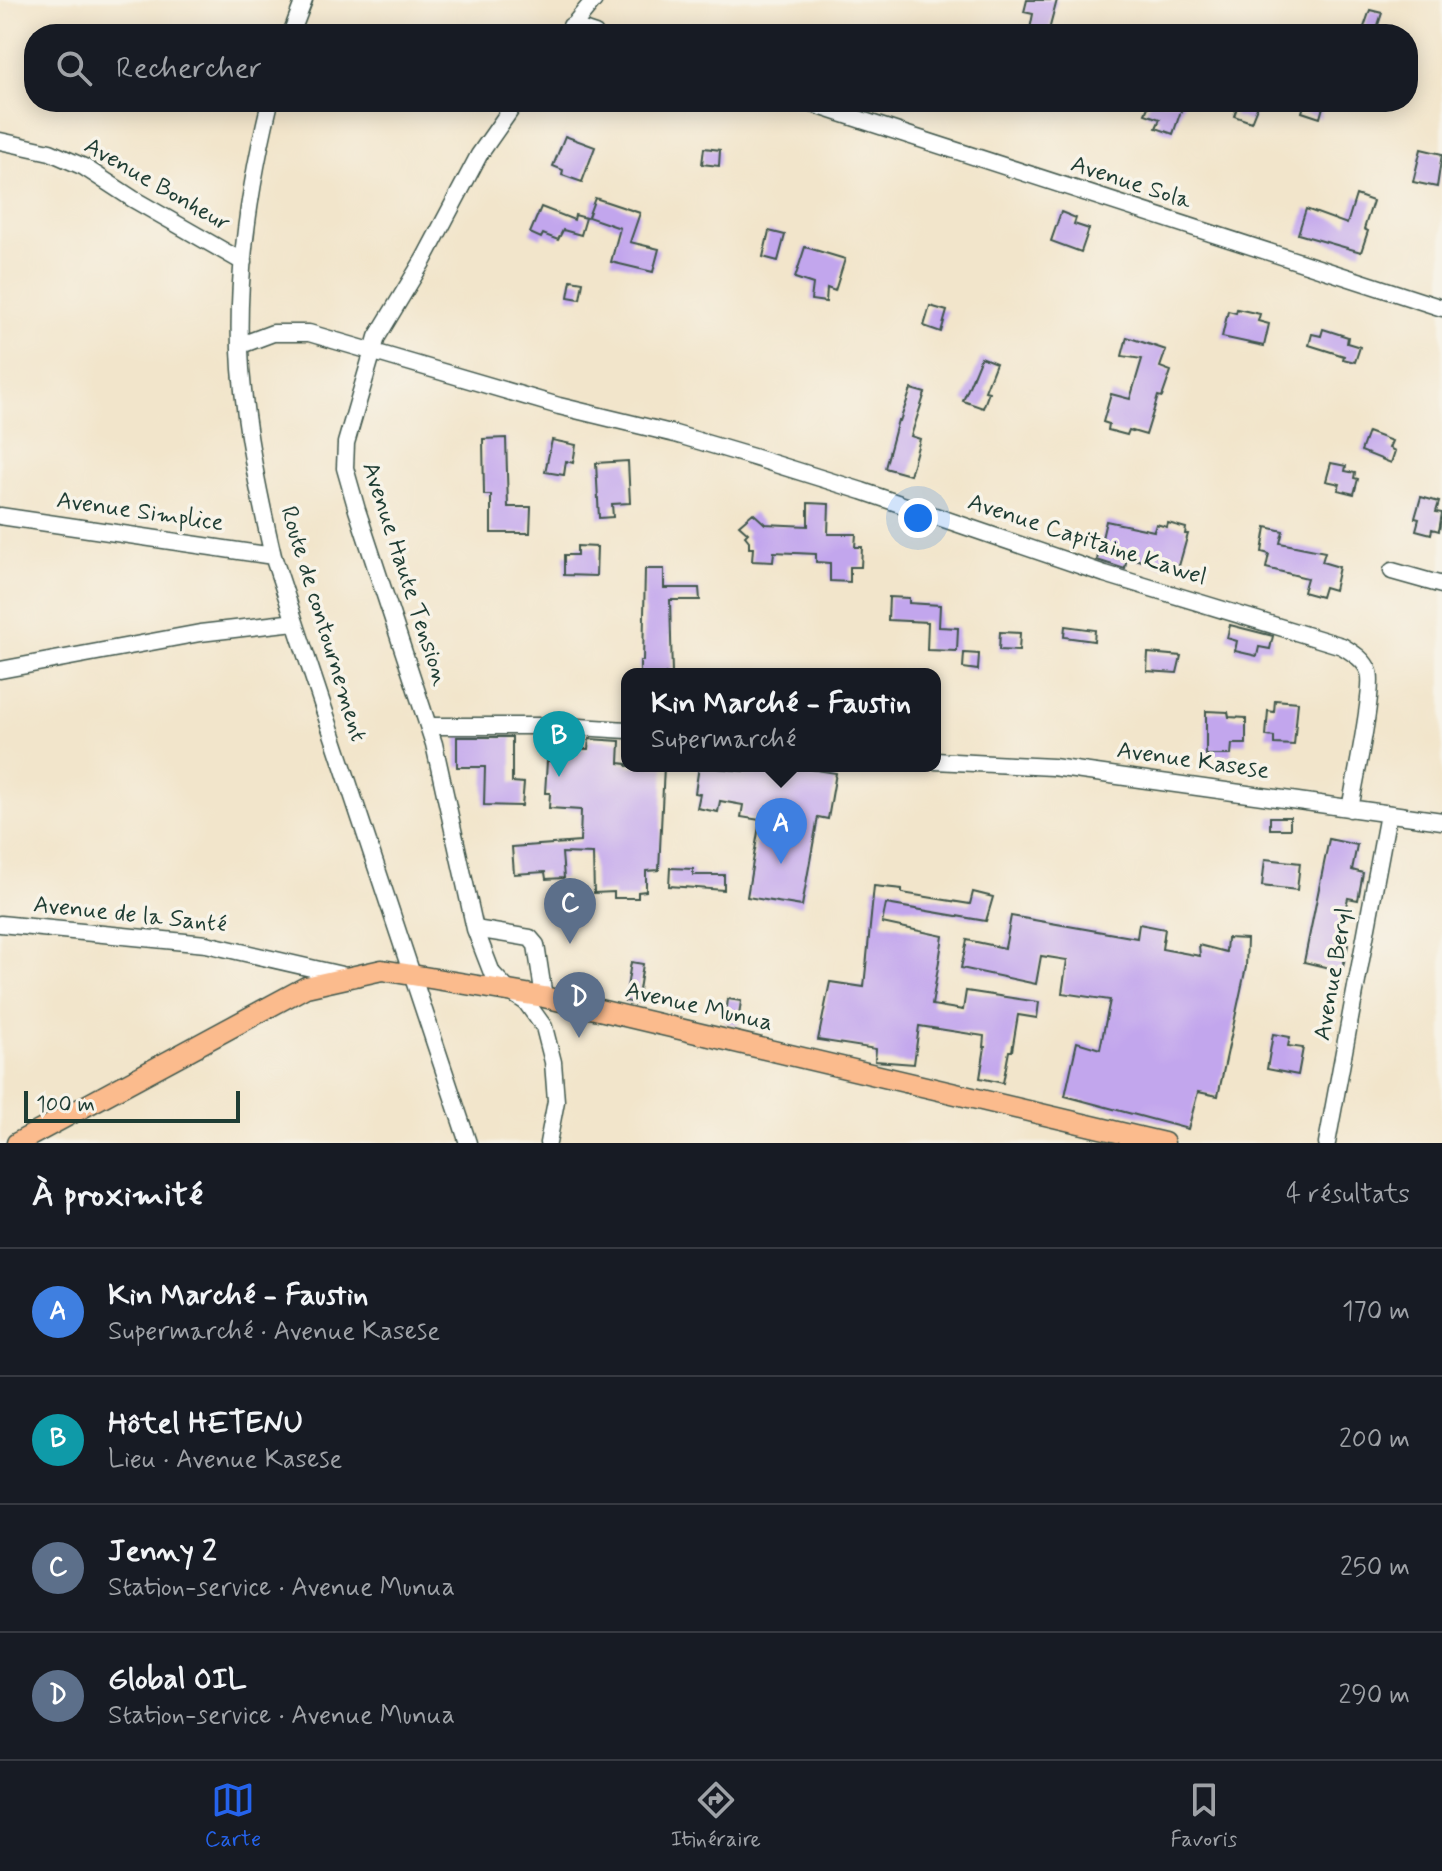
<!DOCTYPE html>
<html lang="fr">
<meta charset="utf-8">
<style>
:root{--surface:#171b24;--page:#242831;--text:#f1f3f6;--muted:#9ea1a6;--line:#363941;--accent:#2563eb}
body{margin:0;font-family:Mynerve,sans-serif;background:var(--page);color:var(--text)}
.scale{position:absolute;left:24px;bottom:20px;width:216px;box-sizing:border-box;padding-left:8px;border:4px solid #1f3d34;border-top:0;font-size:22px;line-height:28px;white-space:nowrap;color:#1f3d34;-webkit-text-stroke:6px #f7f3e8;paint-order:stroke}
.you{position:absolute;left:918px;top:518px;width:28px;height:28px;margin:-20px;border:6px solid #fff;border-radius:50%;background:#1a73e8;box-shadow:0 0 0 12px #1a73e833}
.badge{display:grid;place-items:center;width:52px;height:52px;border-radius:50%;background:var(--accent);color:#fff;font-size:26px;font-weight:700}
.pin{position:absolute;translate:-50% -66px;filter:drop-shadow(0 2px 4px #0008)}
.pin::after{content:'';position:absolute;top:42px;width:28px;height:24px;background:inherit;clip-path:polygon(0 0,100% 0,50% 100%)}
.popup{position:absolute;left:621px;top:668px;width:320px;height:104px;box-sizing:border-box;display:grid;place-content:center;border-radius:16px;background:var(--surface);filter:drop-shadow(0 2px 6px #0005);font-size:26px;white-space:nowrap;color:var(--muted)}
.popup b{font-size:30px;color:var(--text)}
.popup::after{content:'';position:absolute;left:50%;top:100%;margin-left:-16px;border:16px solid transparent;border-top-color:var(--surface)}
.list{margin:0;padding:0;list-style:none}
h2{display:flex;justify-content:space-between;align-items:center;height:104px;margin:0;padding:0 32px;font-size:34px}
h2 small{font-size:26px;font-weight:400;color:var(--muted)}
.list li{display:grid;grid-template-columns:52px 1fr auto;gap:24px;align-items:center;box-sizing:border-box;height:128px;padding:0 32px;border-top:2px solid var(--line)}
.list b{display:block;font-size:30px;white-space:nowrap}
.list p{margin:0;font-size:26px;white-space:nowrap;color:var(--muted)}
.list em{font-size:26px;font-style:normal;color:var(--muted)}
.icon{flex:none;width:44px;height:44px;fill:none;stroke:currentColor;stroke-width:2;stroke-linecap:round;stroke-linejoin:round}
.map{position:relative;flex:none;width:1442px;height:1143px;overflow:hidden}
.search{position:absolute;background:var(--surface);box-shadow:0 4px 20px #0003;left:24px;right:24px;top:24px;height:88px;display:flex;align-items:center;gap:20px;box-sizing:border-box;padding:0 28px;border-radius:32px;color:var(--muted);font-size:30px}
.sheet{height:616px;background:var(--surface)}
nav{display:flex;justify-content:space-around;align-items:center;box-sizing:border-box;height:112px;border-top:2px solid var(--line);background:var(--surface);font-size:22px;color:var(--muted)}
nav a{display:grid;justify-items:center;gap:4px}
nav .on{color:var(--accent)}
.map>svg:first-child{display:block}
</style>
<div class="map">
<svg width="1442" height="1143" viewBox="0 0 1442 1143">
<rect width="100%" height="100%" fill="#f7f3e8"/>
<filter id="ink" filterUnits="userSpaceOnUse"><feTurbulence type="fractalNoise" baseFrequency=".0125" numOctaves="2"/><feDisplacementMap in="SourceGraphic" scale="16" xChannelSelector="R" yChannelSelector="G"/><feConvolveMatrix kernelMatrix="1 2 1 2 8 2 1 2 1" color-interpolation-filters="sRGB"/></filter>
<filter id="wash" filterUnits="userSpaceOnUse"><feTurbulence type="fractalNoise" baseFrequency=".006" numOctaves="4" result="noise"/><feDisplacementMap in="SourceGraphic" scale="32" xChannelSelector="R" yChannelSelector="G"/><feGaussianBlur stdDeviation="1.8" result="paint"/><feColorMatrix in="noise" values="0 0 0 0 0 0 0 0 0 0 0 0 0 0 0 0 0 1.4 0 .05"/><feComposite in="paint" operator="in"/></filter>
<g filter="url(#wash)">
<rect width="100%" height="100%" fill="#f2e5cb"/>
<g id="blocks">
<!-- building -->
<path fill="#c2a6ed" d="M1027,0H1057L1048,34L1030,29L1033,14L1024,12Z
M1370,10L1382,13L1376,31L1364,27Z
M1150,102H1184L1173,134L1156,128L1160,119L1145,114Z
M1239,102H1259L1251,122L1234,116Z
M1305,102L1323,107L1320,118L1302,112Z
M565,136L595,147L582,182L562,175L563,170L553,166Z
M704,148L720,150L719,166L702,164Z
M1421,149L1442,154L1437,187L1413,182Z
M1356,195L1373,201L1364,229L1368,231L1361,252L1298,234L1306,209L1347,224Z
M595,198L640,213L630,242L659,249L653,272L611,262L620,228L588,217Z
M541,207L574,220L575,215L586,218L581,235L563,230L558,240L543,234L541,238L530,233Z
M1061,212L1076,218L1074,224L1089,229L1081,252L1051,241Z
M769,231L785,235L778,261L763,257Z
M805,247L845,259L835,291L827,288L826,302L811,300L813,284L795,278Z
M571,280L583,282L580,299L568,297Z
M930,306L947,311L941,332L924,326Z
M1237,309L1260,314L1258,321L1269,324L1264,346L1222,337L1228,311L1236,313Z
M1323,329L1348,337L1347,343L1360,347L1355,362L1343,359L1344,356L1309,345L1312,334L1321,336Z
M1127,337L1166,350L1160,367L1171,371L1162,397L1158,396L1146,435L1129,430L1127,435L1108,430L1109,424L1103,422L1111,394L1130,399L1142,359L1122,356Z
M981,357L996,363L985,391L989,392L983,408L963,401Z
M911,389L925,393L911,436L920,439L910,475L885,468L898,420L900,421Z
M1368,432L1392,441L1389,448L1395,451L1391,463L1361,451Z
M506,438L508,507H531L530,533H491V495H484L483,439Z
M552,440L576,445L573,463L566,461L564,475L545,472Z
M628,461L630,503L612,504L613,517L599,518L596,463Z
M1331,463L1346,466L1345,471L1355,473L1354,478L1358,479L1354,494L1338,490L1340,484L1326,481Z
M1421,497L1439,502L1436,512L1442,513L1439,531L1432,529L1431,534L1416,530L1419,519L1415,518Z
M808,503L829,504L828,534H856L855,547H862L861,567H850V582L830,581V563L816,562V554L774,552L773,562L752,561L753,548H749V541L745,536L748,533L739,525L753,513L765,524L808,526Z
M1106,521L1154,531L1156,524L1167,527L1168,523L1186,528L1185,534H1188L1179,566L1166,563L1165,567L1127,557L1125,569L1097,560Z
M1266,527L1283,531L1280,543L1325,552L1322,562L1339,567L1334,590L1324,587L1321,597L1303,592L1307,578L1266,568L1269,554L1262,552Z
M577,546L597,547L596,576L564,575V555H577Z
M645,569H664V588H699L700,600H670L672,674H640V661H643Z
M889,597L909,598V603L940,605L939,627L958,628L957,651L927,650L928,622L888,620Z
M1230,625L1273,636L1270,649L1259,647L1257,656L1235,651L1237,641L1227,638Z
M1065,626L1095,630L1094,641L1064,637Z
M1000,632L1020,633L1019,651L999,650Z
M964,653L979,654L978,670L963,668Z
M1148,653L1181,656L1177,673L1147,671Z
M1275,700L1298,702L1294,745L1274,744V737L1266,736L1268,711L1274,712Z
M1206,711L1228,712L1229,717L1246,718V744H1232L1231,755H1206Z
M457,737H512V782L524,783L522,806L484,805L485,767H457Z
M589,739L620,741L619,763L627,764V766H664L659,870L646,871V891L638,892V898H614V892L594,893L593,854L562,853L564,878L546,879L545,872L514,874L512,847L580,842L581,810L549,808L550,793H545L547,761H552L553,748L588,749Z
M699,766L743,771L744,766H791L836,773L828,819L818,817L802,906L747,897L760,820L741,817L743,805L720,801L718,812L697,808L700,794L695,793Z
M1270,817H1290V829H1270Z
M1329,839L1357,845L1352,870L1363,873L1358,900L1348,898L1337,943L1348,945L1342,971L1304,962Z
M1265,859L1300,863L1297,890L1262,886Z
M670,868L693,869V875H724V890L669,886Z
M874,886L902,889V893L970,904L973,892L993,897L986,921L886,904L882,923L943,936L932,1005L963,1010L966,991L1039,1002L1037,1018L1018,1015L1012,1051H1009L1003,1083L980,1078L985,1047H983L984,1036L919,1026L914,1064L875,1061L876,1049L818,1040L830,982L864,987Z
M1011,916L1137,938L1139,924L1165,929L1162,949L1200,956L1199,945L1226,952L1227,938L1247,939L1246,967L1218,1096L1198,1092L1188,1129L1065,1096L1077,1042L1100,1049L1110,1000L1062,993L1067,960L1041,956L1036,984L961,968L967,940L1005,948Z
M631,962L643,964L637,1003L625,1001Z
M728,999L741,1001L738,1024L725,1022Z
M1273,1034L1290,1037L1288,1046L1303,1048L1298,1075L1267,1069Z"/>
</g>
</g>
<g filter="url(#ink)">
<use href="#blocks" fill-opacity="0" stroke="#3f564b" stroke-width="2"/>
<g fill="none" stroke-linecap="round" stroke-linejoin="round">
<defs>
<path id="minor" d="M571,26L595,34
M291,34L304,0
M566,34L594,0
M270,102C249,188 235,281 241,369C246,433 259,495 273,556L468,1143
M516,102L479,155L424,259L377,337L346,443L345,468L357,510L434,744L475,929L492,973L509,991L526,1002L544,1027L553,1062L556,1101L548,1143
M806,102L1442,308
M0,141L50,152L84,167L133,199L243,262
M241,345L273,333H309L559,406L675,434L753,457L862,491L1105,574L1342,646C1353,653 1365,660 1369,672C1375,687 1354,786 1350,809
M0,516L273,556
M1392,571L1442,585
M0,670L200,633L295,622
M428,726H563L627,730
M935,761L1053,767L1442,821
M0,924L206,944L346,976
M475,929L530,938L536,945L544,997
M1327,1143L1388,814"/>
<path id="major" d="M17,1143L306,987L382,970L544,997L1164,1143"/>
</defs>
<!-- minor casing -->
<use href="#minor" stroke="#3f564b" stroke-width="19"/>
<!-- major casing -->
<use href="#major" stroke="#3f564b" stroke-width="23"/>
<!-- minor -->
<use href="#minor" stroke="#fff" stroke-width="16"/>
<!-- major -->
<use href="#major" stroke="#fbbb8d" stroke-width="20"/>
</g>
</g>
<g text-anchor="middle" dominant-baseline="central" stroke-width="7" stroke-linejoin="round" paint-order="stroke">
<!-- street labels -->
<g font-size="24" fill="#1f3d34" stroke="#f7f3e8">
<text transform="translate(1131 183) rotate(18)">Avenue Sola</text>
<text transform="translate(157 185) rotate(30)">Avenue Bonheur</text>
<text transform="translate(140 512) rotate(8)">Avenue Simplice</text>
<text transform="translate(1087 540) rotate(18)">Avenue Capitaine Kawel</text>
<text transform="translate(405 574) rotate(72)">Avenue Haute Tension</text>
<text transform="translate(323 624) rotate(73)">Route de contournement</text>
<text transform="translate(1193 761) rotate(8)">Avenue Kasese</text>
<text transform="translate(130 915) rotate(6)">Avenue de la Santé</text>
<text transform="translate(1334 974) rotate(-80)">Avenue Beryl</text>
<text transform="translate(699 1007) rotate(13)">Avenue Munua</text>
</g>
</g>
</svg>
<div class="scale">100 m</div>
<div class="you"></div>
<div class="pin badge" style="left:781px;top:864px;background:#3f7fe0">A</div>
<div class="popup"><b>Kin Marché - Faustin</b>Supermarché</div>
<div class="pin badge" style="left:559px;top:777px;background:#0f9aa8">B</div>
<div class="pin badge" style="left:570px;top:944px;background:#5c6f8a">C</div>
<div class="pin badge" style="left:579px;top:1038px;background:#5c6f8a">D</div>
<div class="search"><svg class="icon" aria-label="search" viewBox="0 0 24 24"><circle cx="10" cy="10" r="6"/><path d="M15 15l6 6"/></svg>Rechercher</div>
</div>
<section class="sheet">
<h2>À proximité<small>4 résultats</small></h2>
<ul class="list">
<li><span class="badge" style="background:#3f7fe0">A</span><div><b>Kin Marché - Faustin</b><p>Supermarché · Avenue Kasese</p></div><em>170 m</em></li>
<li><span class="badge" style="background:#0f9aa8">B</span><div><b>Hôtel HETENU</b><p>Lieu · Avenue Kasese</p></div><em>200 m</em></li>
<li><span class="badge" style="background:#5c6f8a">C</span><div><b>Jenny 2</b><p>Station-service · Avenue Munua</p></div><em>250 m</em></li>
<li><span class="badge" style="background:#5c6f8a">D</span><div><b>Global OIL</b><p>Station-service · Avenue Munua</p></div><em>290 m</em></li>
</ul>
</section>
<nav>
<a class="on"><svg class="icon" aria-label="map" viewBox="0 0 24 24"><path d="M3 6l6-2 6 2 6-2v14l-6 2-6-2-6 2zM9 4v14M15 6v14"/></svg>Carte</a>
<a><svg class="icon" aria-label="directions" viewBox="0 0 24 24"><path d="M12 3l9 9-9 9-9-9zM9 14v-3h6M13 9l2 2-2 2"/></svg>Itinéraire</a>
<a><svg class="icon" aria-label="saved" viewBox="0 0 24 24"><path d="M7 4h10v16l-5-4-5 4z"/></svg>Favoris</a>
</nav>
